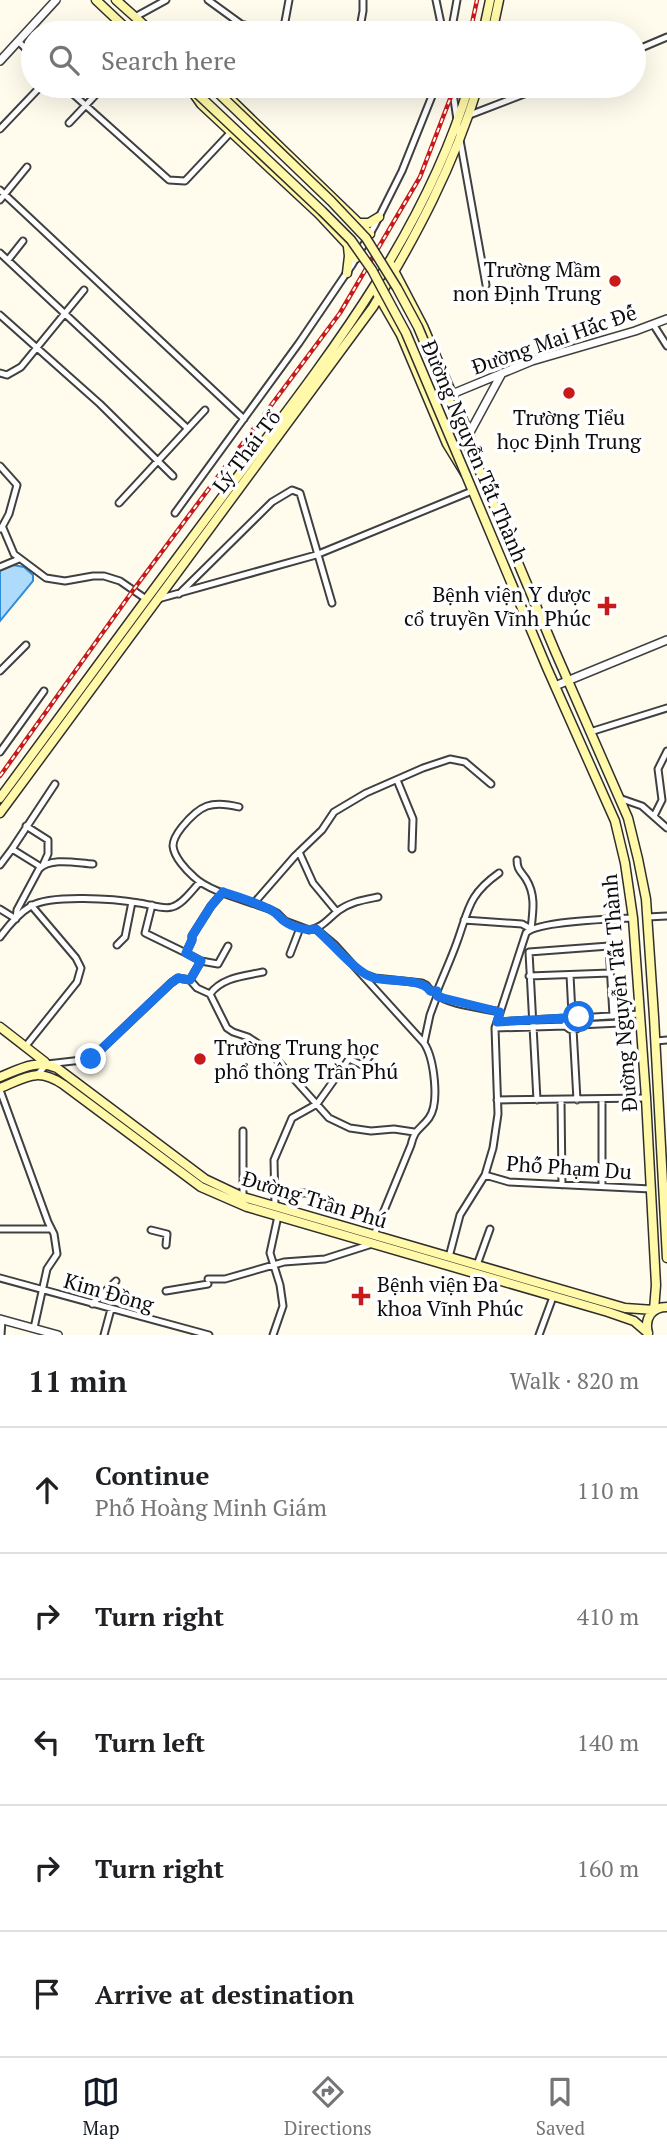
<!DOCTYPE html>
<meta charset="utf-8">
<style>
:root{--surface:#fff;--page:#f6f6f6;--text:#202124;--muted:#757577;--line:#e0e0e0;--accent:#111827}
body{margin:0;font-family:"PT Serif",serif;background:var(--page);color:var(--text)}
.stop{position:absolute;width:21px;height:21px;margin:-16px;border:5px solid #1a73e8;border-radius:50%;background:#fff}
.stop.end{background:#1a73e8;border-color:#fff;box-shadow:0 2px 7px #0008}
.list{margin:0;padding:0;list-style:none}
h2{display:flex;justify-content:space-between;align-items:center;height:91px;margin:0;padding:0 28px;font-size:30px}
h2 small{font-size:23px;font-weight:400;color:var(--muted)}
.list li{display:grid;grid-template-columns:46px 1fr auto;gap:21px;align-items:center;box-sizing:border-box;height:126px;padding:0 28px;border-top:2px solid var(--line)}
.list b{display:block;font-size:26px;white-space:nowrap}
.list p{margin:0;font-size:23px;white-space:nowrap;color:var(--muted)}
.list em{font-size:23px;font-style:normal;color:var(--muted)}
.icon{flex:none;width:38px;height:38px;fill:none;stroke:currentColor;stroke-width:2;stroke-linecap:round;stroke-linejoin:round}
.map{position:relative;flex:none;width:667px;height:1335px;overflow:hidden}
.search{position:absolute;background:var(--surface);box-shadow:0 7px 28px #0002;left:21px;right:21px;top:21px;height:77px;display:flex;align-items:center;gap:18px;box-sizing:border-box;padding:0 24px;border-radius:38px;color:var(--muted);font-size:26px}
.sheet{height:721px;background:var(--surface)}
nav{display:flex;justify-content:space-around;align-items:center;box-sizing:border-box;height:98px;border-top:2px solid var(--line);background:var(--surface);font-size:19px;color:var(--muted)}
nav a{display:grid;justify-items:center;gap:4px}
nav .on{color:var(--accent)}
.map>svg:first-child{display:block}
</style>
<div class="map">
<svg width="667" height="1335" viewBox="0 0 667 1335">
<rect width="100%" height="100%" fill="#fffcee"/>
<!-- water -->
<path fill="#aedbfb" stroke="#2e8dd9" stroke-width="2" d="M13,565L24,567L33,575V581L0,621V569Z"/>
<g fill="none" stroke-linecap="round" stroke-linejoin="round">
<defs>
<path id="minor" d="M208,0L241,24L256,28L284,27L323,33
M436,0L443,33
M135,17L166,0
M284,27L289,0
M234,33L241,24
M359,33L363,11V0
M451,33L457,0
M18,41L33,56
M634,51L667,37
M64,86L169,180L185,181L231,132
M452,86L460,140L486,285
M467,116L545,86
M69,123L104,86
M0,129L41,86
M0,190L244,419
M0,200L27,167
M0,253L187,428
M8,260L23,241
M0,315L100,404L173,476
M653,324L667,346
M0,373L7,375L21,367L84,290
M0,466L17,485L9,514L1,529
M119,503L205,410
M175,513L299,343L352,265L375,225L402,171L436,86
M3,528L14,554L46,578L65,581L93,576H104L120,581L146,599
M0,567L19,559
M179,594L272,502L292,490L300,493L332,603
M158,599L316,555L472,491
M0,671L26,645
M590,732L667,708
M0,752L44,691
M397,780L413,819L412,849
M619,798L642,806L667,828
M239,807C211,800 200,805 182,827C178,832 173,839 173,846C174,857 186,870 194,877C211,893 247,900 269,909L277,913L285,921L309,930C322,928 328,919 338,911C350,902 363,900 378,897
M654,816L662,800L658,769L667,751
M26,826L48,840V854L43,865
M12,849L55,784
M299,852L313,883L337,912
M0,865L12,849L41,867
M499,873C468,895 469,909 457,942C451,959 443,976 436,994C448,1005 483,1008 500,1012
M254,903L295,856L322,830L334,812L366,793L423,768L450,759L465,762L491,784
M152,905L145,933L186,953
M0,909L16,919L17,910L39,869C51,857 76,863 93,864
M647,917L667,916
M464,920L522,924L531,929C533,911 536,895 526,879C521,871 517,870 517,860
M316,929L335,945L424,1043C434,1058 440,1103 429,1118C420,1130 415,1128 411,1145L374,1235
M0,937C8,926 19,913 31,906C51,894 116,899 139,903C149,904 163,910 172,907C183,904 192,890 200,882
M117,945L125,937L132,902
M290,954L300,928
M201,961L218,964L228,946
M364,974L375,978L422,983L426,985L431,991H437
M570,975L572,1014
M529,976L610,973
M190,980L201,961L186,953L192,940V936L211,906L223,892
M210,994C222,977 245,976 263,972
M565 1022a8 8 0 1 1 16 0a8 8 0 1 1-16 0Z
M579,1018L640,1014
M497,1022L566,1018
M579,1025L641,1022
M495,1028L566,1026
M573,1029L577,1100
M656,1041L667,1040
M424,1043L430,1015L437,996
M25,1047L77,982L81,968L76,958L31,905
M38,1074L47,1064L91,1059L171,983L178,978L190,980L197,988L210,994L227,1028L233,1032L248,1037L269,1051L329,1118L350,1128L371,1131L394,1129L414,1132
M0,1090L48,1222L54,1234L57,1254L47,1269L34,1328
M497,1100L646,1098
M537,1100L529,952L609,946L613,1016
M561,1100L562,1185
M602,1100V1186
M243,1131V1197
M485,1175L509,1182L651,1189
M274,1195L285,1193H314
M275,1206L274,1160L292,1118L317,1104L349,1059L362,1065L370,1056
M0,1229H51
M151,1230L167,1234L166,1245
M449,1257L460,1215L485,1175L493,1148L498,1114L495,1028L526,933C538,921 613,919 633,918
M477,1265L490,1229
M0,1278L209,1335
M208,1279H225L284,1262L325,1259L372,1244
M166,1291L208,1284
M92,1304L116,1281
M1,1335L2,1320
M104,1335L111,1309
M273,1335L283,1306L280,1285L270,1253L278,1216
M539,1335L553,1297"/>
<path id="tertiary" d="M0,61L56,0
M452,394L532,361L635,331L667,319
M469,434L502,373
M555,686L667,640
M0,1319L58,1335"/>
<path id="secondary" d="M96,0L131,33
M116,0L153,33
M483,33L490,0
M492,33L499,0
M217,86L370,234
M194,94L201,104L319,214L347,244L356,258
M359,223H369L379,217
M390,263L423,326L469,434L474,452
M347,273L349,256L348,247
M477,465L555,651L628,818L638,859L646,899L654,1017L667,1258
M0,798C74,698 148,596 223,496C319,368 422,242 469,86
M0,813L373,307C416,237 454,165 478,86
M0,1027L45,1062
M0,1077C20,1069 36,1059 57,1068L205,1179L243,1197L625,1308L654,1310L656,1285L646,1098L633,918L625,863L615,821L547,668L466,475L447,444L401,335L374,288
M0,1088C27,1077 37,1067 64,1085L201,1187L247,1207L608,1312L634,1321L648,1333
M648,1333C644,1318 652,1307 667,1307"/>
</defs>
<!-- minor casing -->
<use href="#minor" stroke="#404040" stroke-width="9"/>
<!-- tertiary casing -->
<use href="#tertiary" stroke="#404040" stroke-width="10"/>
<!-- secondary casing -->
<use href="#secondary" stroke="#2f2f2f" stroke-width="11"/>
<!-- minor -->
<use href="#minor" stroke="#fff" stroke-width="5"/>
<!-- tertiary -->
<use href="#tertiary" stroke="#fff" stroke-width="7"/>
<!-- secondary -->
<use href="#secondary" stroke="#fff9a9" stroke-width="8"/>
<defs>
<path id="rail" d="M470,33L477,0
M0,776L134,589L340,313L420,177L455,86"/>
</defs>
<!-- rail casing -->
<use href="#rail" stroke="#c91a1a" stroke-width="4.5"/>
<!-- rail -->
<use href="#rail" stroke="#fff" stroke-width="2" stroke-dasharray="5" stroke-linecap="butt"/>
<defs>
<path id="secondary-bridge" d="M189,86L322,211L351,240L372,270L406,333L466,475
M211,86L331,201L366,238L397,288L418,327L478,469"/>
</defs>
<!-- secondary-bridge casing -->
<use href="#secondary-bridge" stroke="#2f2f2f" stroke-width="11" stroke-linecap="butt"/>
<!-- secondary-bridge -->
<use href="#secondary-bridge" stroke="#fff9a9" stroke-width="8"/>
</g>
<g fill="none" stroke-linecap="round" stroke-linejoin="round">
<!-- route -->
<path stroke="#1a73e8" stroke-width="9" d="M91,1059L171,983L178,978L190,980L201,961L186,953L192,940V936L211,906L223,892C240,897 256,903 271,910C277,913 279,917 284,921C292,927 306,931 316,929C332,943 356,973 374,978C389,982 422,978 430,991H437V996L439,997L500,1012L497,1022L566,1018L573,1014L579,1017"/>
</g>
<!-- markers -->
<g fill="#c91a1a" stroke="#fff" stroke-width="2.5">
<circle cx="615" cy="281" r="7"/>
<circle cx="569" cy="393" r="7"/>
<path d="M603.5 595.5h7v7h7v7h-7v7h-7v-7h-7v-7h7z"/>
<circle cx="200" cy="1059" r="7"/>
<path d="M357.5 1285.5h7v7h7v7h-7v7h-7v-7h-7v-7h7z"/>
</g>
<g text-anchor="middle" dominant-baseline="central" stroke-width="7" stroke-linejoin="round" paint-order="stroke">
<!-- poi labels -->
<g font-size="21" fill="#0d0d0d" stroke="#fff" text-anchor="end">
<text x="601" y="269">Trường Mầm<tspan x="601" dy="24">non Định Trung</tspan></text>
<text x="569" y="417" text-anchor="middle">Trường Tiểu<tspan x="569" dy="24">học Định Trung</tspan></text>
<text x="591" y="594">Bệnh viện Y dược<tspan x="591" dy="24">cổ truyền Vĩnh Phúc</tspan></text>
<text x="214" y="1047" text-anchor="start">Trường Trung học<tspan x="214" dy="24">phổ thông Trần Phú</tspan></text>
<text x="377" y="1284" text-anchor="start">Bệnh viện Đa<tspan x="377" dy="24">khoa Vĩnh Phúc</tspan></text>
</g>
<!-- street labels -->
<g font-size="21" fill="#0d0d0d" stroke="#fff">
<text transform="translate(554 339) rotate(-19)">Đường Mai Hắc Đế</text>
<text transform="translate(246 451) rotate(-53)">Lý Thái Tổ</text>
<text transform="translate(475 451) rotate(67)">Đường Nguyễn Tất Thành</text>
<text transform="translate(619 993) rotate(-95)">Đường Nguyễn Tất Thành</text>
<text transform="translate(569 1167) rotate(4)">Phố Phạm Du</text>
<text transform="translate(315 1199) rotate(17)">Đường Trần Phú</text>
<text transform="translate(109 1292) rotate(16)">Kim Đồng</text>
</g>
</g>
</svg>
<div class="stop" style="left:579px;top:1017px"></div>
<div class="stop end" style="left:91px;top:1059px"></div>
<div class="search"><svg class="icon" aria-label="search" viewBox="0 0 24 24"><circle cx="10" cy="10" r="6"/><path d="M15 15l6 6"/></svg>Search here</div>
</div>
<section class="sheet">
<h2>11 min<small>Walk · 820 m</small></h2>
<ul class="list">
<li><svg class="icon" aria-label="ahead" viewBox="0 0 24 24"><path d="M12 20V5M6 11l6-6 6 6"/></svg><div><b>Continue</b><p>Phố Hoàng Minh Giám</p></div><em>110 m</em></li>
<li><svg class="icon" aria-label="right" viewBox="0 0 24 24"><path d="M7 20v-9h11M14 6l5 5-5 5"/></svg><div><b>Turn right</b></div><em>410 m</em></li>
<li><svg class="icon" aria-label="left" viewBox="0 0 24 24"><path d="M17 20v-9H6M10 6l-5 5 5 5"/></svg><div><b>Turn left</b></div><em>140 m</em></li>
<li><svg class="icon" aria-label="right" viewBox="0 0 24 24"><path d="M7 20v-9h11M14 6l5 5-5 5"/></svg><div><b>Turn right</b></div><em>160 m</em></li>
<li><svg class="icon" aria-label="arrive" viewBox="0 0 24 24"><path d="M6 21V4h12l-3 4 3 4H6"/></svg><div><b>Arrive at destination</b></div></li>
</ul>
</section>
<nav>
<a class="on"><svg class="icon" aria-label="map" viewBox="0 0 24 24"><path d="M3 6l6-2 6 2 6-2v14l-6 2-6-2-6 2zM9 4v14M15 6v14"/></svg>Map</a>
<a><svg class="icon" aria-label="directions" viewBox="0 0 24 24"><path d="M12 3l9 9-9 9-9-9zM9 14v-3h6M13 9l2 2-2 2"/></svg>Directions</a>
<a><svg class="icon" aria-label="saved" viewBox="0 0 24 24"><path d="M7 4h10v16l-5-4-5 4z"/></svg>Saved</a>
</nav>
